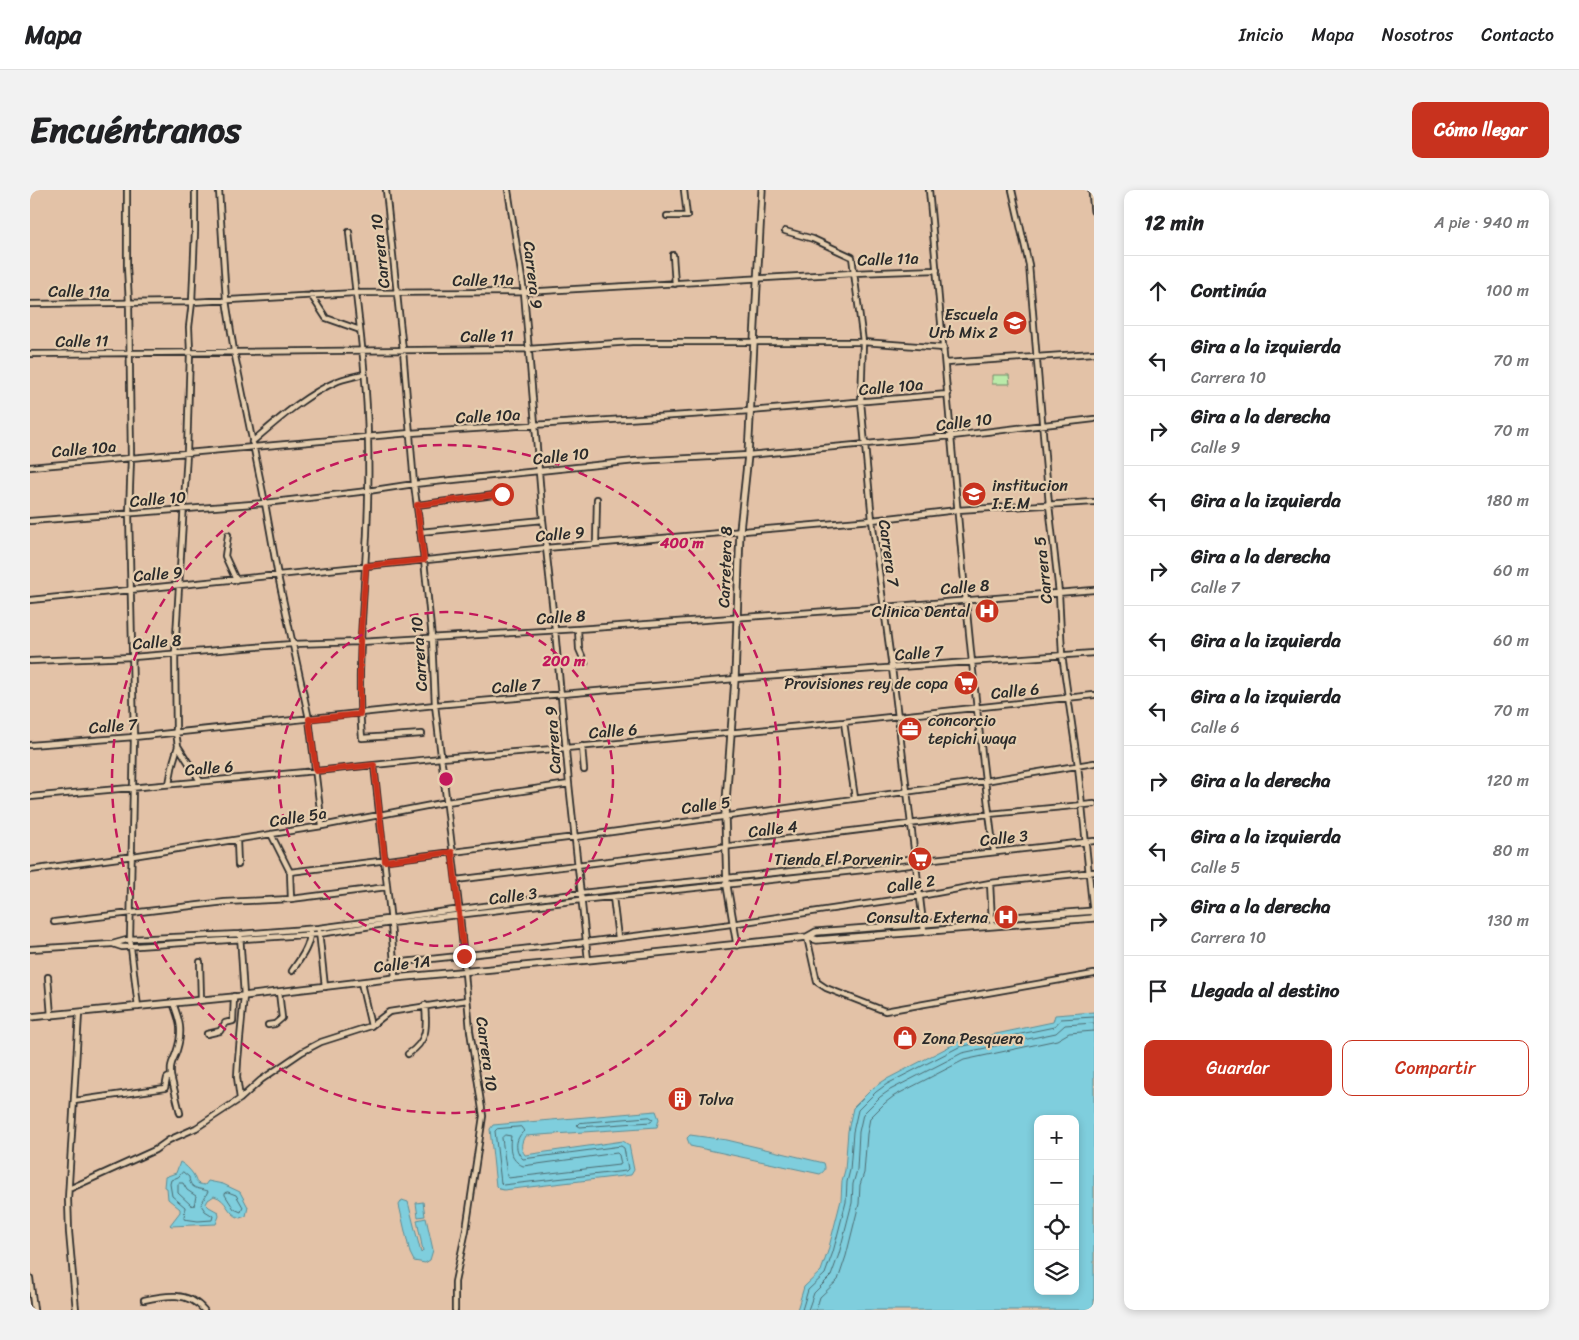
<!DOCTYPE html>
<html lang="es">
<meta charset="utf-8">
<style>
:root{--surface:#fff;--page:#f2f2f2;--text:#202124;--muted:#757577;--line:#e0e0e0;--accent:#c8321e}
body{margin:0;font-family:Sriracha,sans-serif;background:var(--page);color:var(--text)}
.controls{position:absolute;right:15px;bottom:15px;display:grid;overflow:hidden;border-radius:10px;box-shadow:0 2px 8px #0003}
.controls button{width:45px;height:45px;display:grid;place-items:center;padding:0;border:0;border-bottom:1px solid var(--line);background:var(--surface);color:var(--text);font:25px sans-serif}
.stop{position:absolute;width:15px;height:15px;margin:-11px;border:4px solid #c8321e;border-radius:50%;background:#fff}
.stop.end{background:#c8321e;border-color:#fff;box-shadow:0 1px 5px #0008}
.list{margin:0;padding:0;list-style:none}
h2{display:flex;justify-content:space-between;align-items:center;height:65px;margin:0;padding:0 20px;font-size:21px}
h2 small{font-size:16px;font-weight:400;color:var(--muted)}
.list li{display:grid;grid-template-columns:32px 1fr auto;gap:15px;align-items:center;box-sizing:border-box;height:70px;padding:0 20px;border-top:1px solid var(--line)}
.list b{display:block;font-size:19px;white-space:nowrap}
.list p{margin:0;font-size:16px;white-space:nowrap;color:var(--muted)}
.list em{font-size:16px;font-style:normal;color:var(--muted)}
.actions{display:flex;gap:10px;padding:15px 20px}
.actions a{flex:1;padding:11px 0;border:1px solid var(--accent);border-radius:10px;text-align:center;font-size:18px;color:var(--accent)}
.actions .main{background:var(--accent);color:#fff}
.icon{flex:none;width:28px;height:28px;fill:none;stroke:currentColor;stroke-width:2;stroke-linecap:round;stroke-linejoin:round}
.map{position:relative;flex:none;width:1064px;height:1120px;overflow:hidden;border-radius:10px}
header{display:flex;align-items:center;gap:30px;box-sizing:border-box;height:70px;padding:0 25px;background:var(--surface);border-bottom:1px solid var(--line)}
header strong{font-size:24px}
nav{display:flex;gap:28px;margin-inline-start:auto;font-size:18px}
.intro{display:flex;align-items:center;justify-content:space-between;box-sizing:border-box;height:120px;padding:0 30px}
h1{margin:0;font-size:35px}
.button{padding:12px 22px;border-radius:10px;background:var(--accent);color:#fff;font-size:18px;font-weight:700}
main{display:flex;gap:30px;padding:0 30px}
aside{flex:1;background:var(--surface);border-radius:10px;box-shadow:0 2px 8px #0003}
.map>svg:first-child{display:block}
</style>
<header>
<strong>Mapa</strong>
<nav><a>Inicio</a><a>Mapa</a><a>Nosotros</a><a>Contacto</a></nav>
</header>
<div class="intro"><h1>Encuéntranos</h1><a class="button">Cómo llegar</a></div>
<main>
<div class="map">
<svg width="1064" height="1120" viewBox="0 0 1064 1120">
<rect width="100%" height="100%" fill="#e3c2a7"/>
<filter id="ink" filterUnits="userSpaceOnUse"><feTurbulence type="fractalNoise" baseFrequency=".02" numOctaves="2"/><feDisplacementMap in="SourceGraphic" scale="10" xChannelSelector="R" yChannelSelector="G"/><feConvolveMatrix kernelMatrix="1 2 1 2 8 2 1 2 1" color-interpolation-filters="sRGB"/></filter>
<g filter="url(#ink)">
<!-- green -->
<path fill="#baeaa9" stroke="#728a6a" d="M962,185H979L980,194H962Z"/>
<!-- water -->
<path fill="#7fcedd" stroke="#5d8d96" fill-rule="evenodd" d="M1064,822V1120H767L774,1097L791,1081L798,1061L811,1010L812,991L815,980L818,941L823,918L843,898L855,890L928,852L1023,832L1025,825ZM1008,929H1045V1101H1008Z
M626,921L629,929L627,937L495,946C491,953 490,958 495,965L593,951L599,955L604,980L601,985L474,1000L469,999L466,996L460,939L463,935Z
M660,945L697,950L794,973C796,979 795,981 790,984L660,956L657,948Z
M150,972C156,975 160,980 163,984C167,991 164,994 175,995L178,991L193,994L210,1002L218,1017L216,1026L210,1028C196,1023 198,1010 184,1006L178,1010L176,1014L179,1017L188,1022L189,1026L186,1034L141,1036L140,1035L150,1022V1019L138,1009L137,998L134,997L135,987L146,983Z
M372,1010L378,1012L391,1063L393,1061L387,1030L396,1028L403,1060L400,1070L395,1073L384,1071L380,1063L369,1015Z
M393,1012L395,1026L388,1027L386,1013Z"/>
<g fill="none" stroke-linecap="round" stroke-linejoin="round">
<!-- shore -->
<path stroke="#4d6c72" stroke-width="1" d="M620,927L623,929L621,932L550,937L547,935L549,933Z
M491,937L494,941C485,949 484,960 493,969L591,956L594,958L598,979L596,981L473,995L471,993L465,941L467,939Z
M475,945L481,946C479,958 480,970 493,976L587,963L589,965L591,974L589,975L478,988L477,986L472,948Z
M153,982L159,987C160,1000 169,998 178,1001L171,1015L175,1021L183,1026L182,1030L168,1031L154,1029L155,1017L142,1006L140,994L141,990L148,987Z
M149,993H153L157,1000L166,1006L164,1016L161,1015L148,1003V995Z
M198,1002L206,1005L213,1017L211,1022L204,1019L195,1005V1003Z
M772,1120L778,1100L795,1084L803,1062L816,1012L817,992L820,980L823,942L828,920L846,902L857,894L929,857L1024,837L1031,829L1064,827
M778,1120L784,1103L801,1086L809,1064L822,1013L823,994L827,980L829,942L833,924L850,907L860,900L932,863L1026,843L1035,835L1064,833
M786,1120L790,1107L808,1090L816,1066L829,1014L830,995L834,983L837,944L840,928L855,913L864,906L934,870L1027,850L1039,843L1064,841"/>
<defs>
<path id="minor" d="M97,0V76L99,113L101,268L99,323L104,547L100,749L108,817
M165,0V41L162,112L159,137L160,162L157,263L145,463L146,542L148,556L170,591
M189,0L196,110L204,161L235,313L248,386L279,529L292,636
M356,0L373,160L384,294L394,370L402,448L405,515L430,725L440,841L453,926L436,1040L425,1092V1120
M478,0L494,102L513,330L525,440L539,594L558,770
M899,0C920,221 935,442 964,662
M982,0L999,75L1019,315L1029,403L1032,465L1048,576L1063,724
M637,26H657L654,0
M755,41L783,49L822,67L833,152L831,212L842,330L862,478L894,741
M319,42C326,111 337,179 338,249C339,292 338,335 335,378C332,434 327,491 332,548L392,544
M643,65L645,94
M281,105L296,128L330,140
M0,114L162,112L325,103L494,102L823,83L907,80
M0,164L498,159L602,152H833L914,158
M916,173L1064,163
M222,252C249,229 275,205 308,191C316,188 325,186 334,184
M0,277L380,243L720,221L918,204
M387,315L472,304
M0,331L235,313L338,301L384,294L509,281L605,271L718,265L922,246L1064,229
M390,342L513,330
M198,345L195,366L206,390
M566,353L567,309
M0,410L516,358L842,330L927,320L1064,312
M548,439L549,459L555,473
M0,471L103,467L262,454L330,452L548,439L854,417L1064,400
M814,532L825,608
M0,555L104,547L405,515L705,489L1064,463
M552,556L554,580
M344,575L361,733L365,788
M139,594L143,573L148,556
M0,607L286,581L411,568L536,558L814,532L1064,505
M241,644L260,682
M207,650L208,675
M0,680L103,666L292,636L417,612L539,594
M426,690L959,624L1064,614
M960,693L962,732
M583,707L588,748
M261,709L260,682L545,647L955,591L1064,573
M24,732L195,712L261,709L357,697
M289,741L295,797
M777,747L787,792L796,798L855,821L1064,784
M83,754L92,757L289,744L361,733L551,710L880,675L886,671
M0,759L82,754L100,749L210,744L289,738L551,703L879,669L886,671L1064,651
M170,772L171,810
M364,773L556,752L694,735L890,706L960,693L1064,682
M262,781C270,769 280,757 280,742
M18,787L21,826
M331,793L341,836
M238,835L245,834L252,828L249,802
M177,844L190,841L195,833L203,831L204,806
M378,864C398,851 397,837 395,815
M141,886L150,923
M210,909L207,887L208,870L214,806L210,744
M44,911L135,898L137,888L141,886C140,871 143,873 147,860C153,841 150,831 143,813
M39,999L125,960L139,950L166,938L210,909L231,890L272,862L291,852L341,836L359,822L437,810
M0,1088L4,1120
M114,1110C136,1105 158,1101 174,1120
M46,1120L39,1042L38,1009L49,823"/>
<path id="tertiary" d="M1062,0L1064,21
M777,747L786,742L1064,721
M707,755L697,696L695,625L705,489L710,340L718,265L732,0
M0,827L214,806L365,788L558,770L777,747L787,750L1064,728"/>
</defs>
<!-- minor casing -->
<use href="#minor" stroke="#2b2b2b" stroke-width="8"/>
<!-- tertiary casing -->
<use href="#tertiary" stroke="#2b2b2b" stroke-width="9"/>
<!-- minor -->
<use href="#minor" stroke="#e6ceaf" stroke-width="4.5"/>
<!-- tertiary -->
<use href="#tertiary" stroke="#e6ceaf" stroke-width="5.5"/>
</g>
</g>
<g fill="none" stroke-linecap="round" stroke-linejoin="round" filter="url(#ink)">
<!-- route -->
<path stroke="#c8321e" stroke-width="6" d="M434,766L422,662L355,671L344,575L286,581L279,529L330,524V452L336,376L394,370L387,315L472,304"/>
</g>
<!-- distance rings -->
<g fill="none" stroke="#c2185b" stroke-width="2.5" stroke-dasharray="9 6">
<circle cx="416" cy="589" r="167"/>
<circle cx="416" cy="589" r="334"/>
</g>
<!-- icons -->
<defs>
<symbol id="school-disc" viewBox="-11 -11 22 22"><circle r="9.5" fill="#c8321e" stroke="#e6ceaf"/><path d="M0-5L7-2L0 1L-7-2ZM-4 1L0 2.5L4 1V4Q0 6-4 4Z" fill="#fff"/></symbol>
<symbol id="hospital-disc" viewBox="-11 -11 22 22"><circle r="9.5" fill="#c8321e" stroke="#e6ceaf"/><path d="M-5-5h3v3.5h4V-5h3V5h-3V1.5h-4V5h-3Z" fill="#fff"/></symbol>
<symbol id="supermarket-disc" viewBox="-11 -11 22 22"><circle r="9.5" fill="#c8321e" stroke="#e6ceaf"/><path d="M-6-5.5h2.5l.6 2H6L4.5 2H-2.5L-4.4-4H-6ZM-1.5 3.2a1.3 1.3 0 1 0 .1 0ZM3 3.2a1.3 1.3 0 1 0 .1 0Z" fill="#fff"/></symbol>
<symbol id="office-disc" viewBox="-11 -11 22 22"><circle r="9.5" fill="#c8321e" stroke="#e6ceaf"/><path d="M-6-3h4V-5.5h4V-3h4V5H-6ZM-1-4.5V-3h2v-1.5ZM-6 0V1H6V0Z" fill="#fff"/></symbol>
<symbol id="shop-disc" viewBox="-11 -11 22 22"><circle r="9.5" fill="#c8321e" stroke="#e6ceaf"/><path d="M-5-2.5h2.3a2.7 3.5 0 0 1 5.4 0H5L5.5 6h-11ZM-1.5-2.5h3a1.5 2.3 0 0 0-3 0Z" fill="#fff"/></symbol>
<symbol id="building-disc" viewBox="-11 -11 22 22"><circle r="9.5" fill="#c8321e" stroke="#e6ceaf"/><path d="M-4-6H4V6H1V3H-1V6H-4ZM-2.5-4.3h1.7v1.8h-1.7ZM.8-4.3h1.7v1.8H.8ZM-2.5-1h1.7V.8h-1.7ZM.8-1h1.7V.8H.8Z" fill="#fff"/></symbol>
</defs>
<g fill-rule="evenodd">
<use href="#school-disc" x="971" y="119" width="28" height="28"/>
<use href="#school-disc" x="930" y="290" width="28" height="28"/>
<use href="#hospital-disc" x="943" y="407" width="28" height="28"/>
<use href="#supermarket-disc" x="922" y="479" width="28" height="28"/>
<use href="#office-disc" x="866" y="525" width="28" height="28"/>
<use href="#supermarket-disc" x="876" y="655" width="28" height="28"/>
<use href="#hospital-disc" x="962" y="713" width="28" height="28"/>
<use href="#shop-disc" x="861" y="834" width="28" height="28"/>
<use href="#building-disc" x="636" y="895" width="28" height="28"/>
</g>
<g text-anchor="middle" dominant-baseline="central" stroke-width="4.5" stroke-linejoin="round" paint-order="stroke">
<!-- street labels -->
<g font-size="16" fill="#2b2b2b" stroke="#e6ceaf">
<text transform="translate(350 61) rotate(-96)">Carrera 10</text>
<text transform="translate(858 69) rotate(-2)">Calle 11a</text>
<text transform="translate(503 85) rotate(83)">Carrera 9</text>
<text transform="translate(453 90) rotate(-1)">Calle 11a</text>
<text x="49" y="101">Calle 11a</text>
<text transform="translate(457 146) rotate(-1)">Calle 11</text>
<text transform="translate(52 151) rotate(-1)">Calle 11</text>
<text transform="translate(861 197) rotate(-5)">Calle 10a</text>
<text transform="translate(458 226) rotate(-3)">Calle 10a</text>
<text transform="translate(934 232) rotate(-7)">Calle 10</text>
<text transform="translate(54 259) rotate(-5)">Calle 10a</text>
<text transform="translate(531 266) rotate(-6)">Calle 10</text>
<text transform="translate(128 309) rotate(-5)">Calle 10</text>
<text transform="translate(530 344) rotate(-5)">Calle 9</text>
<text transform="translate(859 363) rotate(82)">Carrera 7</text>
<text transform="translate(695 377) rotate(-88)">Carretera 8</text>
<text transform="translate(1013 380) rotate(-96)">Carrera 5</text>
<text transform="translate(128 384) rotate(-5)">Calle 9</text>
<text transform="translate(935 397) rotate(-5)">Calle 8</text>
<text transform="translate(531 427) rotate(-4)">Calle 8</text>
<text transform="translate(127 452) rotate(-5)">Calle 8</text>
<text transform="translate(889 463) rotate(-5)">Calle 7</text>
<text transform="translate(389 464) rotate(-94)">Carrera 10</text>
<text transform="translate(486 496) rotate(-5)">Calle 7</text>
<text transform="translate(985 501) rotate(-6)">Calle 6</text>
<text transform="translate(83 536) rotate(-5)">Calle 7</text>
<text transform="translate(583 541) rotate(-5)">Calle 6</text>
<text transform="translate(523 550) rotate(-94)">Carrera 9</text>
<text transform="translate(179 578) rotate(-5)">Calle 6</text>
<text transform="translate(676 615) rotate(-8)">Calle 5</text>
<text transform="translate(268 627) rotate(-9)">Calle 5a</text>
<text transform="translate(743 639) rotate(-7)">Calle 4</text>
<text transform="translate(974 648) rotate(-6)">Calle 3</text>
<text transform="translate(881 694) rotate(-9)">Calle 2</text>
<text transform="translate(483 706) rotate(-7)">Calle 3</text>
<text transform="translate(372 774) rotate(-6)">Calle 1A</text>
<text transform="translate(457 864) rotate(82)">Carrera 10</text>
</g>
<!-- poi labels -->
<g font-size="16" fill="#2b2b2b" stroke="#e6ceaf" text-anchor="end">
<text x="968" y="124">Escuela<tspan x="968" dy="18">Urb Mix 2</tspan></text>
<text x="962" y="295" text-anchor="start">institucion<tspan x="962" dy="18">I.E.M</tspan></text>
<text x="940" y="421">Clinica Dental</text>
<text x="918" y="493">Provisiones rey de copa</text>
<text x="898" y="530" text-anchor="start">concorcio<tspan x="898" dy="18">tepichi waya</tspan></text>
<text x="872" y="669">Tienda El Porvenir</text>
<text x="958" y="727">Consulta Externa</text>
<text x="892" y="848" text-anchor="start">Zona Pesquera</text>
<text x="668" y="909" text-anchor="start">Tolva</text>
</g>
</g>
<circle cx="416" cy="589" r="8" fill="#c2185b" stroke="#e6ceaf" stroke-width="2.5"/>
<g font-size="15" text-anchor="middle" font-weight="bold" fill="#c2185b" stroke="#e6ceaf" stroke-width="4.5" stroke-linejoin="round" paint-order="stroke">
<text x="652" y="358">400 m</text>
<text x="534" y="476">200 m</text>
</g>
</svg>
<div class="controls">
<button>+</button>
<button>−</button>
<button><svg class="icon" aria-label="locate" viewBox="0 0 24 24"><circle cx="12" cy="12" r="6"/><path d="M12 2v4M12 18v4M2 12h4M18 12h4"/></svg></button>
<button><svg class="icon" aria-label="layers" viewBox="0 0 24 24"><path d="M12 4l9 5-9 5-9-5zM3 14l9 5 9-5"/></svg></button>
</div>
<div class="stop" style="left:472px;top:304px"></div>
<div class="stop end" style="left:434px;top:766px"></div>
</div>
<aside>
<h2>12 min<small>A pie · 940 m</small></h2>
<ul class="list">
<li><svg class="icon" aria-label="ahead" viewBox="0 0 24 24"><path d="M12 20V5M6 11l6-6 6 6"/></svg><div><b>Continúa</b></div><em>100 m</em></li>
<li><svg class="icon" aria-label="left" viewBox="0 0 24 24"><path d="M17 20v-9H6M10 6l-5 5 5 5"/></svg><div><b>Gira a la izquierda</b><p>Carrera 10</p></div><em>70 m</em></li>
<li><svg class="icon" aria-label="right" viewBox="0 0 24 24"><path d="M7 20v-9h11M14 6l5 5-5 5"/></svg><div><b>Gira a la derecha</b><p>Calle 9</p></div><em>70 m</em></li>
<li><svg class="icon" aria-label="left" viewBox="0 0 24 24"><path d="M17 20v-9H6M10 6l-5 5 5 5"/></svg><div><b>Gira a la izquierda</b></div><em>180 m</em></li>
<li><svg class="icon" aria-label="right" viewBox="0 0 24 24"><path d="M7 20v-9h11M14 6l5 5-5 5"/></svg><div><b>Gira a la derecha</b><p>Calle 7</p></div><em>60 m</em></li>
<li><svg class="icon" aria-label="left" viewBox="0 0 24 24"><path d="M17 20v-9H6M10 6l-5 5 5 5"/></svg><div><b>Gira a la izquierda</b></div><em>60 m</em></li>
<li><svg class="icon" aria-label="left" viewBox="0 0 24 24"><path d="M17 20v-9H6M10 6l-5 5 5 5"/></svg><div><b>Gira a la izquierda</b><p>Calle 6</p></div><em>70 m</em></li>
<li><svg class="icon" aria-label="right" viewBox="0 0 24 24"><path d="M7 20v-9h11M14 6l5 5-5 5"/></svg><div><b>Gira a la derecha</b></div><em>120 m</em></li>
<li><svg class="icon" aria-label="left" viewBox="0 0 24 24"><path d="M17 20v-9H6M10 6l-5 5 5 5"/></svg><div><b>Gira a la izquierda</b><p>Calle 5</p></div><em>80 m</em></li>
<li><svg class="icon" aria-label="right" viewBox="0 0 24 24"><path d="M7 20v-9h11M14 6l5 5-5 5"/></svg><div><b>Gira a la derecha</b><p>Carrera 10</p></div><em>130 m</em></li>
<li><svg class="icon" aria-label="arrive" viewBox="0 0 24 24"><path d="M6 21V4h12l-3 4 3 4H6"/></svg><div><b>Llegada al destino</b></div></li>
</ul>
<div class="actions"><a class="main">Guardar</a><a>Compartir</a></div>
</aside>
</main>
